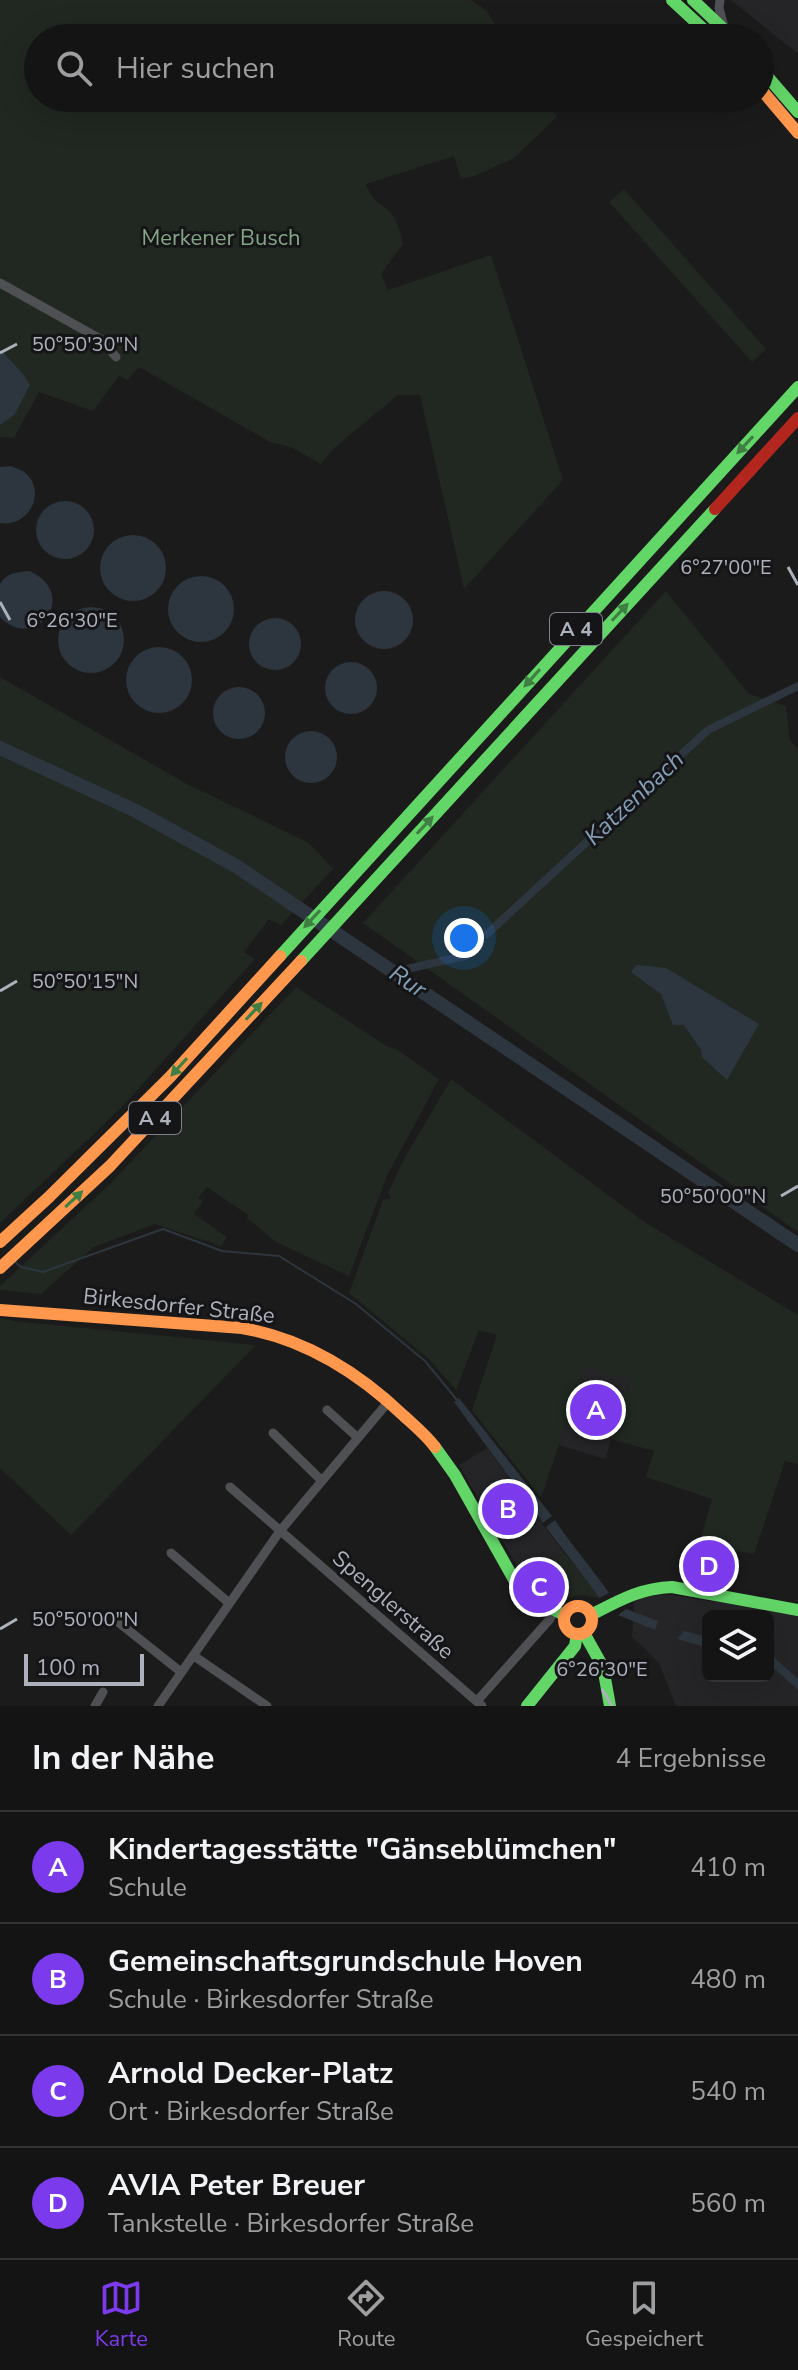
<!DOCTYPE html>
<html lang="de">
<meta charset="utf-8">
<style>
:root{--surface:#141414;--page:#212122;--text:#f1f3f6;--muted:#9d9ea0;--line:#333334;--accent:#7c3aed}
body{margin:0;font-family:"Nunito Sans",sans-serif;background:var(--page);color:var(--text)}
.controls{position:absolute;right:24px;bottom:24px;display:grid;overflow:hidden;border-radius:12px;box-shadow:0 8px 32px #0002}
.controls button{width:72px;height:72px;display:grid;place-items:center;padding:0;border:0;border-bottom:2px solid var(--line);background:var(--surface);color:var(--text);font:40px sans-serif}
.scale{position:absolute;left:24px;bottom:20px;width:120px;box-sizing:border-box;padding-left:8px;border:4px solid #acb1bc;border-top:0;font-size:22px;line-height:28px;white-space:nowrap;color:#acb1bc;-webkit-text-stroke:6px #151517;paint-order:stroke}
.you{position:absolute;left:464px;top:938px;width:28px;height:28px;margin:-20px;border:6px solid #fff;border-radius:50%;background:#1a73e8;box-shadow:0 0 0 12px #1a73e833}
.badge{display:grid;place-items:center;width:52px;height:52px;border-radius:50%;background:var(--accent);color:#fff;font-size:26px;font-weight:700}
.pin{position:absolute;translate:-50% -50%;border:4px solid #fff;box-shadow:0 2px 8px #0006}
.list{margin:0;padding:0;list-style:none}
h2{display:flex;justify-content:space-between;align-items:center;height:104px;margin:0;padding:0 32px;font-size:34px}
h2 small{font-size:26px;font-weight:400;color:var(--muted)}
.list li{display:grid;grid-template-columns:52px 1fr auto;gap:24px;align-items:center;box-sizing:border-box;height:112px;padding:0 32px;border-top:2px solid var(--line)}
.list b{display:block;font-size:30px;white-space:nowrap}
.list p{margin:0;font-size:26px;white-space:nowrap;color:var(--muted)}
.list em{font-size:26px;font-style:normal;color:var(--muted)}
.icon{flex:none;width:44px;height:44px;fill:none;stroke:currentColor;stroke-width:2;stroke-linecap:round;stroke-linejoin:round}
.map{position:relative;flex:none;width:798px;height:1706px;overflow:hidden}
.search{position:absolute;background:var(--surface);box-shadow:0 8px 32px #0002;left:24px;right:24px;top:24px;height:88px;display:flex;align-items:center;gap:20px;box-sizing:border-box;padding:0 28px;border-radius:44px;color:var(--muted);font-size:30px}
.sheet{height:552px;background:var(--surface)}
nav{display:flex;justify-content:space-around;align-items:center;box-sizing:border-box;height:112px;border-top:2px solid var(--line);background:var(--surface);font-size:22px;color:var(--muted)}
nav a{display:grid;justify-items:center;gap:4px}
nav .on{color:var(--accent)}
.map>svg:first-child{display:block}
</style>
<div class="map">
<svg width="798" height="1706" viewBox="0 0 798 1706">
<rect width="100%" height="100%" fill="#1b1b1b"/>
<!-- built -->
<path fill="#252527" fill-rule="evenodd" d="M731,0H798V54Z
M586,1364L630,1381L605,1459L559,1445Z
M487,1448L564,1553L524,1578L459,1465Z
M660,1595H672L798,1615V1706H676L659,1663L632,1637L634,1602L645,1597ZM708,1616H768V1676H708Z"/>
<!-- green -->
<path fill="#202821" d="M0,0H471L486,10L504,38H38V98H542L557,117L514,158L477,175L461,179L454,156L366,184C373,201 374,199 387,209C395,214 402,235 403,244L381,274L388,290L491,255L563,480L464,589L420,395H398L333,449L321,464L291,447L270,442L139,367L128,380L119,376L93,411L39,392L14,438L0,437Z
M624,189L766,349L752,362L609,202Z
M666,591L749,694L786,706L790,740L798,750V1232L363,923Z
M0,677L187,784L309,843L333,869L281,925L269,919L244,952L255,959L121,1108L0,1223Z
M296,987L388,1047L396,1049L439,1079L387,1176L349,1276L276,1242L247,1218L248,1215L207,1187L198,1198L203,1201L194,1214L227,1237L221,1246L155,1224L94,1247L41,1294L0,1290V1286L110,1184Z
M451,1079L646,1223L798,1315V1464L785,1461L754,1554L699,1545L712,1499L646,1477L654,1451L611,1439L630,1381L586,1365L541,1498L472,1410L497,1335L479,1330L456,1390L429,1359L349,1293L383,1200L391,1198L388,1193L404,1159Z
M0,1318L14,1321L256,1345L71,1535L0,1468Z
M564,1553L586,1578L599,1598L580,1595L557,1600L535,1589L524,1578Z"/>
<!-- water -->
<path fill="#2d363e" d="M0,349L23,374L30,385L15,414L0,425Z
M11,466C15,468 19,469 23,471C49,490 29,528 0,523V467Z
M36 530a29 29 0 1 1 58 0a29 29 0 1 1-58 0Z
M100 568a33 33 0 1 1 66 0a33 33 0 1 1-66 0Z
M29,571C81,593 36,654 0,617V584C6,573 17,572 29,571Z
M168 609a33 33 0 1 1 66 0a33 33 0 1 1-66 0Z
M355 620a29 29 0 1 1 58 0a29 29 0 1 1-58 0Z
M58 640a33 33 0 1 1 66 0a33 33 0 1 1-66 0Z
M249 644a26 26 0 1 1 52 0a26 26 0 1 1-52 0Z
M126 680a33 33 0 1 1 66 0a33 33 0 1 1-66 0Z
M325 688a26 26 0 1 1 52 0a26 26 0 1 1-52 0Z
M213 713a26 26 0 1 1 52 0a26 26 0 1 1-52 0Z
M285 757a26 26 0 1 1 52 0a26 26 0 1 1-52 0Z
M636,965L666,968L759,1024L727,1080L702,1057L701,1050L684,1025H673L661,994L631,972Z
M459,1398L552,1516L543,1523L454,1402Z
M555,1520C572,1546 592,1568 609,1593L599,1598C583,1573 563,1551 546,1527Z
M626,1609L658,1621L655,1630L618,1615Z
M684,1631L708,1637V1648L677,1639Z
M768,1652L798,1679V1690L768,1663Z"/>
<g fill="none" stroke-linecap="round" stroke-linejoin="round">
<!-- stream -->
<path stroke="#2d363e" stroke-width="2" d="M15,1262L21,1267L43,1272L163,1229L222,1251L279,1256L356,1304L425,1361L457,1400"/>
<!-- canal -->
<path stroke="#2d363e" stroke-width="8" d="M487,934L708,730L798,686
M393,972L465,956"/>
<!-- river -->
<path stroke="#2d363e" stroke-width="14" d="M0,748L136,811L236,866L798,1245"/>
<!-- street -->
<path stroke="#4f5054" stroke-width="9" d="M720,0L719,8L724,27
M0,283L102,340L116,357
M327,1410L357,1437
M273,1433L321,1480
M230,1487L482,1706
M171,1553L229,1603
M118,1622L181,1672
M194,1656L267,1706
M477,1701L550,1619L554,1610
M95,1706L103,1692
M158,1706L280,1531L389,1401"/>
<!-- fast -->
<path stroke="#63d668" stroke-width="12" d="M672,0L713,38
M693,0L733,38
M760,68L798,112
M280,956L798,387
M301,961L715,509
M435,1447L455,1475L517,1585L537,1601L564,1615
M591,1615C618,1601 640,1588 672,1587L798,1610
M584,1633L603,1667L610,1706
M527,1706L575,1646L577,1634"/>
<!-- slow -->
<path stroke="#ff974d" stroke-width="12" d="M760,88L798,133
M0,1242L49,1197L170,1077L280,956
M0,1268L110,1166L301,961
M0,1310L242,1328C306,1339 358,1372 404,1416C415,1426 426,1435 435,1447
M564 1620a14 14 0 1 1 28 0a14 14 0 1 1-28 0Z"/>
<!-- jam -->
<path stroke="#b3261e" stroke-width="12" d="M715,509L798,418"/>
</g>
<!-- one-way arrows -->
<defs><path id="oneway-solid" d="M-6-.8H1V-3.2L6.5 0L1 3.2V.8H-6Z" transform="scale(2)"/></defs>
<g fill="#407f44">
<use href="#oneway-solid" transform="translate(745 445) rotate(133)"/>
<use href="#oneway-solid" transform="translate(620 612) rotate(-47)"/>
<use href="#oneway-solid" transform="translate(532 678) rotate(132)"/>
<use href="#oneway-solid" transform="translate(425 825) rotate(-47)"/>
<use href="#oneway-solid" transform="translate(312 919) rotate(133)"/>
<use href="#oneway-solid" transform="translate(254 1011) rotate(-47)"/>
<use href="#oneway-solid" transform="translate(179 1067) rotate(132)"/>
<use href="#oneway-solid" transform="translate(74 1199) rotate(-43)"/>
</g>
<!-- ticks -->
<path fill="none" stroke="#acb1bc" stroke-width="3" d="M0,353L17,344M788,567L798,585M0,602L10,620M0,991L17,981M781,1196L798,1186M0,1629L17,1619M602,1689L612,1706"/>
<g text-anchor="middle" dominant-baseline="central" stroke-width="6" stroke-linejoin="round" paint-order="stroke">
<!-- shield labels -->
<g fill="#151517" stroke="#7f828a" stroke-width="2">
<rect x="550" y="613" width="52" height="32" rx="6"/>
<rect x="129" y="1102" width="52" height="32" rx="6"/>
</g>
<g font-size="20" font-weight="bold" fill="#acb1bc">
<text x="576" y="629">A 4</text>
<text x="155" y="1118">A 4</text>
</g>
<!-- park labels -->
<g font-size="22" fill="#83a785" stroke="#151517">
<text x="221" y="238">Merkener Busch</text>
</g>
<!-- street labels -->
<g font-size="22" fill="#acb1bc" stroke="#151517">
<text transform="translate(179 1306) rotate(6)">Birkesdorfer Straße</text>
<text transform="translate(393 1605) rotate(41)">Spenglerstraße</text>
</g>
<!-- water labels -->
<g font-size="24" font-style="italic" fill="#839fb7" stroke="#151517">
<text transform="translate(634 798) rotate(-43)">Katzenbach</text>
<text transform="translate(408 981) rotate(34)">Rur</text>
</g>
</g>
<g font-size="20" text-anchor="middle" fill="#acb1bc" stroke="#151517" stroke-width="6" stroke-linejoin="round" paint-order="stroke">
<text x="85" y="351">50°50'30"N</text>
<text x="726" y="574">6°27'00"E</text>
<text x="72" y="627">6°26'30"E</text>
<text x="85" y="988">50°50'15"N</text>
<text x="713" y="1203">50°50'00"N</text>
<text x="85" y="1626">50°50'00"N</text>
<text x="602" y="1676">6°26'30"E</text>
</g>
</svg>
<div class="controls">
<button><svg class="icon" aria-label="layers" viewBox="0 0 24 24"><path d="M12 4l9 5-9 5-9-5zM3 14l9 5 9-5"/></svg></button>
</div>
<div class="scale">100 m</div>
<div class="you"></div>
<div class="pin badge" style="left:596px;top:1410px">A</div>
<div class="pin badge" style="left:508px;top:1509px">B</div>
<div class="pin badge" style="left:539px;top:1587px">C</div>
<div class="pin badge" style="left:709px;top:1566px">D</div>
<div class="search"><svg class="icon" aria-label="search" viewBox="0 0 24 24"><circle cx="10" cy="10" r="6"/><path d="M15 15l6 6"/></svg>Hier suchen</div>
</div>
<section class="sheet">
<h2>In der Nähe<small>4 Ergebnisse</small></h2>
<ul class="list">
<li><span class="badge">A</span><div><b>Kindertagesstätte &quot;Gänseblümchen&quot;</b><p>Schule</p></div><em>410 m</em></li>
<li><span class="badge">B</span><div><b>Gemeinschaftsgrundschule Hoven</b><p>Schule · Birkesdorfer Straße</p></div><em>480 m</em></li>
<li><span class="badge">C</span><div><b>Arnold Decker-Platz</b><p>Ort · Birkesdorfer Straße</p></div><em>540 m</em></li>
<li><span class="badge">D</span><div><b>AVIA Peter Breuer</b><p>Tankstelle · Birkesdorfer Straße</p></div><em>560 m</em></li>
</ul>
</section>
<nav>
<a class="on"><svg class="icon" aria-label="map" viewBox="0 0 24 24"><path d="M3 6l6-2 6 2 6-2v14l-6 2-6-2-6 2zM9 4v14M15 6v14"/></svg>Karte</a>
<a><svg class="icon" aria-label="directions" viewBox="0 0 24 24"><path d="M12 3l9 9-9 9-9-9zM9 14v-3h6M13 9l2 2-2 2"/></svg>Route</a>
<a><svg class="icon" aria-label="saved" viewBox="0 0 24 24"><path d="M7 4h10v16l-5-4-5 4z"/></svg>Gespeichert</a>
</nav>
